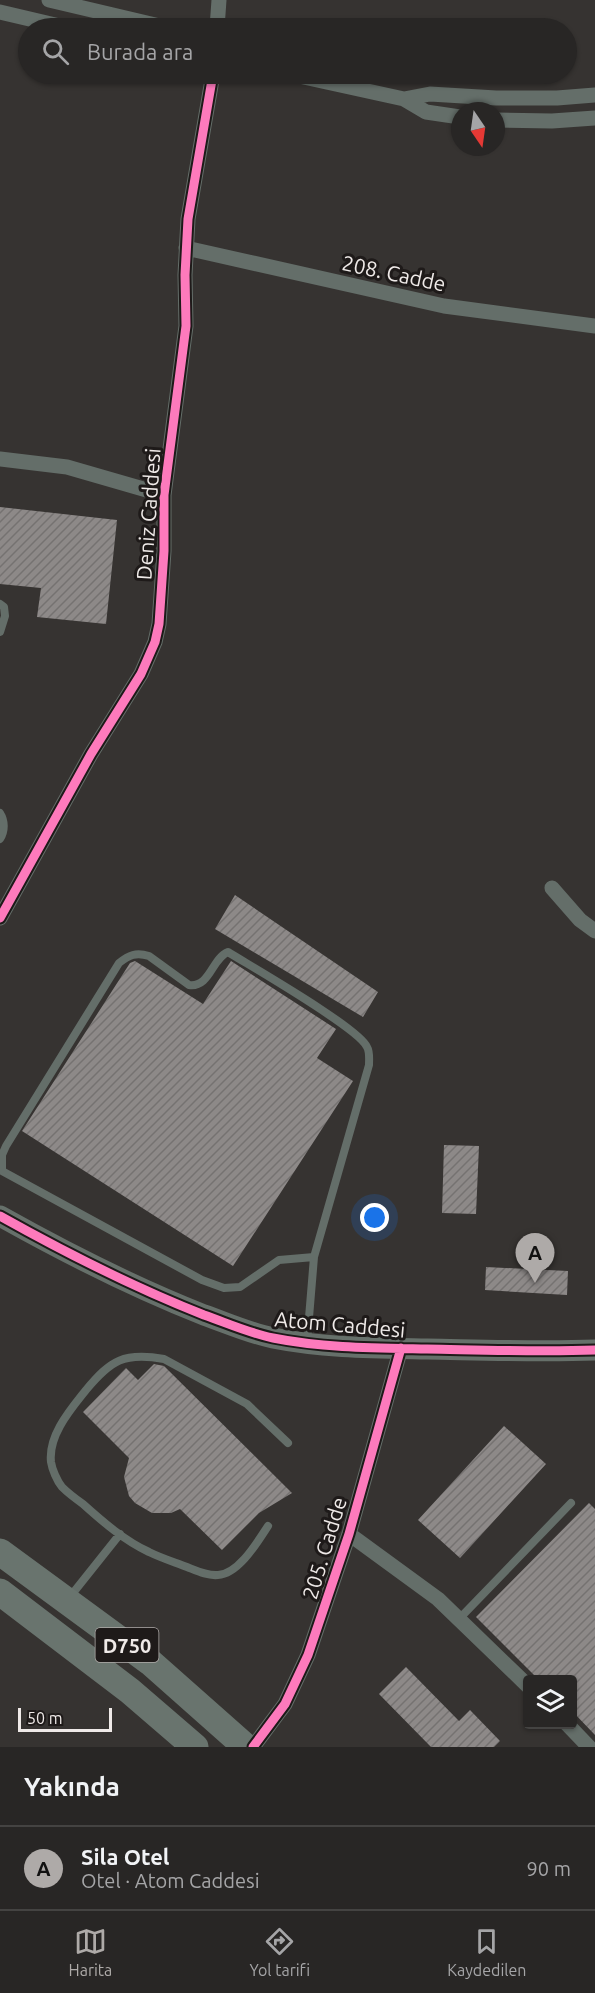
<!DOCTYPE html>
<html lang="tr">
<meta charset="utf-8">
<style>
:root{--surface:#282625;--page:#302e2d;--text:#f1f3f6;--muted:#a5a5a7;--line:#444342;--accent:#aeaaa8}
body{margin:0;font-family:Ubuntu,sans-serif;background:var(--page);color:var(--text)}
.controls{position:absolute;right:18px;bottom:18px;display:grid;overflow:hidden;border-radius:6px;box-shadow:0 2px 4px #0004}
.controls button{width:54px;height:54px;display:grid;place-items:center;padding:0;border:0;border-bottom:2px solid var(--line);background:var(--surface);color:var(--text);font:30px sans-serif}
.compass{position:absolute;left:451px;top:102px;width:54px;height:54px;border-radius:50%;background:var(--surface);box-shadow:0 2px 4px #0004;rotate:167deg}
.scale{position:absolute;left:18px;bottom:15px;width:94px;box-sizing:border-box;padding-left:6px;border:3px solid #efeae8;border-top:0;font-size:16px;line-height:21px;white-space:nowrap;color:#efeae8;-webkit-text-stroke:4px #1e1a19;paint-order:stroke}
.you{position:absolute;left:375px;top:1218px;width:21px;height:21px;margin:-15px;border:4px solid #fff;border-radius:50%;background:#1a73e8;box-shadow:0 0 0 9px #1a73e833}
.badge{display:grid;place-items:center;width:39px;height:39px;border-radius:50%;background:var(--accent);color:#111;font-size:20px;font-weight:700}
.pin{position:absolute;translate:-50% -50px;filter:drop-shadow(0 2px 3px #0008)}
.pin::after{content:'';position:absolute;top:32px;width:21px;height:18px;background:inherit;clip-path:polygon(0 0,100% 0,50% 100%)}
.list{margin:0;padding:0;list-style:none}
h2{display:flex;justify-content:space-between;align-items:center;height:78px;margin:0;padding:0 24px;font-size:26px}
h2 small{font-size:20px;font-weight:400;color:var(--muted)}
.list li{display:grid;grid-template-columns:39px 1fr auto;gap:18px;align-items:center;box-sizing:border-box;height:84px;padding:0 24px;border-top:2px solid var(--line)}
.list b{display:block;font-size:22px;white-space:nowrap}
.list p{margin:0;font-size:20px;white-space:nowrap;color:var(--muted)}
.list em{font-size:20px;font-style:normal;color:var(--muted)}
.icon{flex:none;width:33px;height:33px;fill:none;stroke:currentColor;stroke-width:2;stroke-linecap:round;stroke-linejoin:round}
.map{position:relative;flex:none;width:595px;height:1747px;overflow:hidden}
.search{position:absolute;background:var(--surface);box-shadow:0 2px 4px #0004;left:18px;right:18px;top:18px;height:66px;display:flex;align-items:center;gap:15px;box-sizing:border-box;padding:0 21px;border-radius:33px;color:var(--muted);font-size:22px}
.sheet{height:162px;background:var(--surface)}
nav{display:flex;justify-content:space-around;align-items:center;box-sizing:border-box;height:84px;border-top:2px solid var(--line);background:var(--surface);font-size:16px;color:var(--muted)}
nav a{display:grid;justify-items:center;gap:3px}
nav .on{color:var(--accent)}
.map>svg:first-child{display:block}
</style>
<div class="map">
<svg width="595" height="1747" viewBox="0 0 595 1747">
<defs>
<pattern id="building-hatch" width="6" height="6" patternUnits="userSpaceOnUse" patternTransform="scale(1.5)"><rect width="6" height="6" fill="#8d8988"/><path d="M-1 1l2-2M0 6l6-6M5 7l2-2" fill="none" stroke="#757271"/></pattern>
</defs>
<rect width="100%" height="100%" fill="#363331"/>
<!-- building -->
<path fill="url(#building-hatch)" d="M0,507L117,520L106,624L37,617L41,588L0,584Z
M235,895L378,992L363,1017L215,929Z
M135,961L203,1004L231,961L336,1029L317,1058L353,1081L233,1266L22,1131L130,963Z
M444,1145L479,1146L476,1214L442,1213Z
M486,1267L568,1271L567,1295L485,1290Z
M154,1364L164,1366L292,1493L259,1513L222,1550L180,1509L171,1513H152L135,1503L129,1496L124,1477L129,1458L83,1412L126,1368L138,1380Z
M504,1426L546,1464L460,1558L418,1520Z
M589,1503L595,1509V1735L573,1712V1680H539L476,1617Z
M406,1667L459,1721L470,1710L500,1741L494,1747H431L379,1694Z"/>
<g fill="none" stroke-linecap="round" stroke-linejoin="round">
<!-- lane -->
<path stroke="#646e69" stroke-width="8" d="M0,604L4,607L5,616L0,632
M0,813C5,821 5,831 0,839
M307,1342L314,1257L369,1065C369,1059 370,1052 367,1047C359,1028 252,967 228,952C212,958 210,988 189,985L149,956C136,952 129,955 119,963L6,1146L2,1155V1171L202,1280L224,1288L240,1287L279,1260L314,1257
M268,1526C258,1541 239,1574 218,1575C207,1576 197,1571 187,1567C174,1562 161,1558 149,1552C125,1541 103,1522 83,1504C76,1499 68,1493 62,1487C57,1481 52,1469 51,1462C48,1435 71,1409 86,1390C111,1360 124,1352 164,1359L247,1404L288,1443
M69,1598L120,1534
M459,1619L571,1503"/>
<!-- street -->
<path stroke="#646e69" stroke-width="15" d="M49,0L168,28
M0,12L68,28
M217,28L219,0
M290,74L404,99L426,112L460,117
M404,99L430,94L496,98H557L595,95
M496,120L552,121L595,118
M186,248L444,306L595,326
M0,459L67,467L164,495
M552,888L580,920L595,931
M0,918L91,754L141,674L155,642L159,624L164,551V495L186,326L185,275L188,219L213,74
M349,1534L438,1599L528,1686
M567,1724L589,1747
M253,1747L285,1704L308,1655L349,1534L401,1348"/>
<!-- secondary -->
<path stroke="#66706a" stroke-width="21" d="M0,1216C66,1253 133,1287 204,1315C227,1323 249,1333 273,1338C323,1348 376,1348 427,1349C483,1350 539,1352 595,1350"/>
<!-- highway -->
<path stroke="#69746e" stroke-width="27" d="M0,1552L150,1662L246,1747
M0,1592L130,1691L195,1747"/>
<defs>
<path id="cycleway" d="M0,918L91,754L141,674L155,642L159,624L164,551V495L186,326L185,275L188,219L213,74
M0,1216C66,1253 133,1287 204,1315C227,1323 249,1333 273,1338C323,1348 376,1348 427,1349C483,1350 539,1352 595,1350
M253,1747L285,1704L308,1655L349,1534L401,1348"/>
</defs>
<!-- cycleway casing -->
<use href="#cycleway" stroke="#1e1a19" stroke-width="13"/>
<!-- cycleway -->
<use href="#cycleway" stroke="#fd7abc" stroke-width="9"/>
</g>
<g text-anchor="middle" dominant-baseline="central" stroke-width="6" stroke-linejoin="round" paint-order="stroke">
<!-- shield labels -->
<rect fill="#1e1a19" stroke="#b0acaa" stroke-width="1.5" x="95.5" y="1628" width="63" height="34" rx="4.5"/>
<g font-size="20" font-weight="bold" fill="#efeae8">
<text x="127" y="1645">D750</text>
</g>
<!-- street labels -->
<g font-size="21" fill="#efeae8" stroke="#1e1a19">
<text transform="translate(394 273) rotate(12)">208. Cadde</text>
<text transform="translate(148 514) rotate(-86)">Deniz Caddesi</text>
<text transform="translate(340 1324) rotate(5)">Atom Caddesi</text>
<text transform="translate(324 1548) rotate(-73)">205. Cadde</text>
</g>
</g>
</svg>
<div class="controls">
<button><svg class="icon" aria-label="layers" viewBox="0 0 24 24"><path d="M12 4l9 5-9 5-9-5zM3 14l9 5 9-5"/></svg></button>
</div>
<svg class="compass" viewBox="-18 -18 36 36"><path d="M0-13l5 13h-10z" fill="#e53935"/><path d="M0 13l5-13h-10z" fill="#a5a5a7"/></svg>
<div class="scale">50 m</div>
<div class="you"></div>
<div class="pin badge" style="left:535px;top:1283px">A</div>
<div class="search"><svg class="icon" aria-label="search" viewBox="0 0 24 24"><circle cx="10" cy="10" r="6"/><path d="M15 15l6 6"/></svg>Burada ara</div>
</div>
<section class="sheet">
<h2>Yakında<small></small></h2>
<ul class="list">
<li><span class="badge">A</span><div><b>Sila Otel</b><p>Otel · Atom Caddesi</p></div><em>90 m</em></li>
</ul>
</section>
<nav>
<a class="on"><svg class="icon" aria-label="map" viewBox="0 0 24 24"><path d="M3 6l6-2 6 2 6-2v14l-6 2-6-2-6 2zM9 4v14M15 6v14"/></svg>Harita</a>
<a><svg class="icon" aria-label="directions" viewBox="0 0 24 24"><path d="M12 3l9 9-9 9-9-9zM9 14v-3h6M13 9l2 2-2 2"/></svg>Yol tarifi</a>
<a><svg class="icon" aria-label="saved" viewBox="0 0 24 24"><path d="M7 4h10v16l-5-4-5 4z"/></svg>Kaydedilen</a>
</nav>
